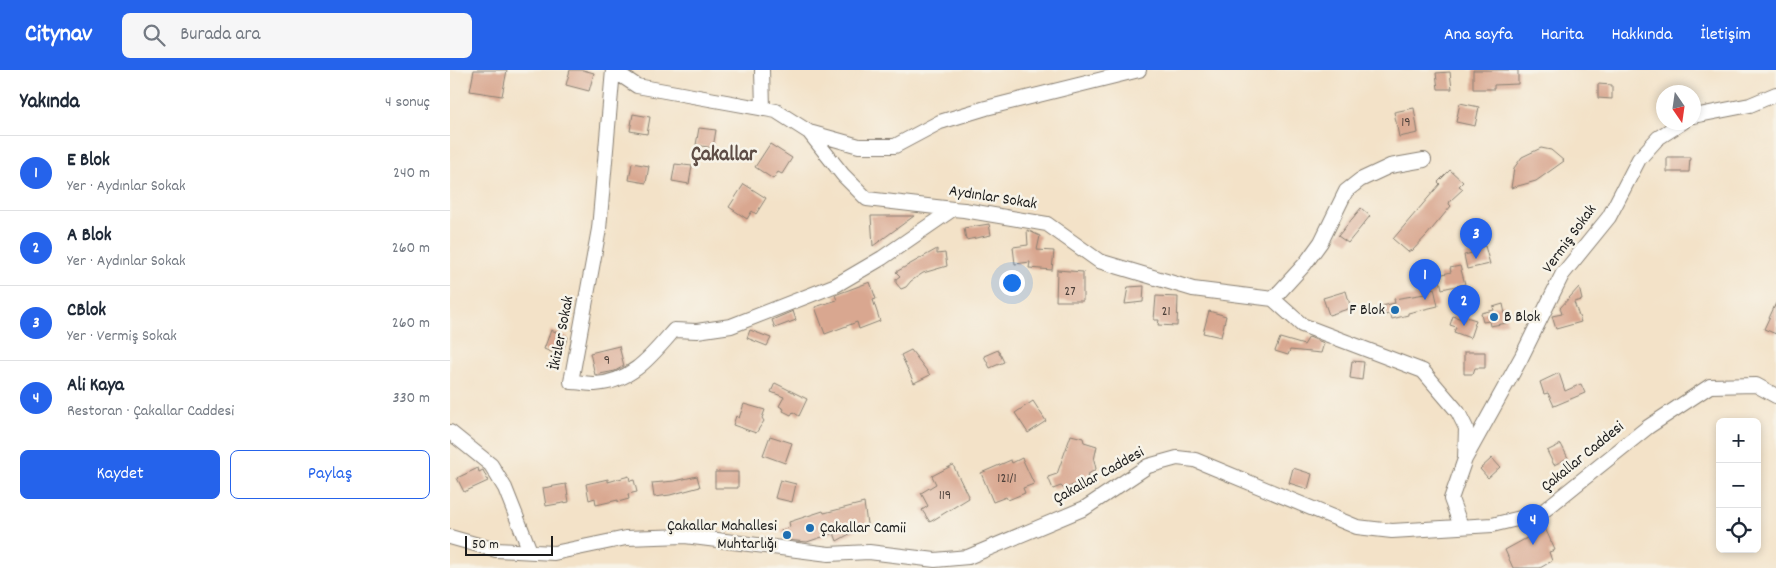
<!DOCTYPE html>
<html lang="tr">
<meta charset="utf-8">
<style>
:root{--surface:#fff;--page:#f6f6f7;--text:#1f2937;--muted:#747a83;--line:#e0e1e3;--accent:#2563eb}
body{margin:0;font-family:Dekko,sans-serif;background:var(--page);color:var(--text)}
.controls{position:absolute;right:15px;bottom:15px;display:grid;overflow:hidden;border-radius:8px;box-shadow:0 2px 8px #0003}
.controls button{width:45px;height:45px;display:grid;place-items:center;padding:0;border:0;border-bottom:1px solid var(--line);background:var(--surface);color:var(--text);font:25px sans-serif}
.compass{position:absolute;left:1206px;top:15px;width:45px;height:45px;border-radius:50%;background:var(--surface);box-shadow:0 2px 8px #0003;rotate:167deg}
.scale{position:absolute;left:15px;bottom:12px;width:88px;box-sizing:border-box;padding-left:5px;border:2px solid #1c1c1c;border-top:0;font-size:14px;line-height:18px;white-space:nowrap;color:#1c1c1c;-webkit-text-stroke:4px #f7f3e8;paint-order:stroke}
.you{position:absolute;left:561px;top:212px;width:18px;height:18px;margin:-12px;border:4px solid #fff;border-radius:50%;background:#1a73e8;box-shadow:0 0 0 8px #1a73e833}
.badge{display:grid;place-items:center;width:32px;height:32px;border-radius:50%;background:var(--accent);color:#fff;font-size:16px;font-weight:700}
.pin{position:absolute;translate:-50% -41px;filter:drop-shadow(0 1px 2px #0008)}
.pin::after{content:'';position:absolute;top:26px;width:18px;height:15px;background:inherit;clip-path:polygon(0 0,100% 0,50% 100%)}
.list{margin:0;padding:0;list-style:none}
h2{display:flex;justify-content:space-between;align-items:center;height:65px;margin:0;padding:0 20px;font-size:21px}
h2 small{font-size:16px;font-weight:400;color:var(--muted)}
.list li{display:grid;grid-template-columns:32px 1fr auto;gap:15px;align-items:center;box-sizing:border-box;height:75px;padding:0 20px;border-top:1px solid var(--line)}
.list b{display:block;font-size:19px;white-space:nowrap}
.list p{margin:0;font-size:16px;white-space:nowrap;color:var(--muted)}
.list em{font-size:16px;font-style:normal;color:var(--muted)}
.actions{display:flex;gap:10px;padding:15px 20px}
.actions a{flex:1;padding:11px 0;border:1px solid var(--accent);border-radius:8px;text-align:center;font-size:18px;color:var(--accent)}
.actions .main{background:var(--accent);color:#fff}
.icon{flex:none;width:28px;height:28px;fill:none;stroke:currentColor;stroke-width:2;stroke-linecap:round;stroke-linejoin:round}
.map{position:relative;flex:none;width:1326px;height:498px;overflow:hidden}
header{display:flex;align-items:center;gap:30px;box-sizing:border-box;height:70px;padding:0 25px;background:var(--accent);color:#fff}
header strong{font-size:24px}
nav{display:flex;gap:28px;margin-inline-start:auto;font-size:18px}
.search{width:350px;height:45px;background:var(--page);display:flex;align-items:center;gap:12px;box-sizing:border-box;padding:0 18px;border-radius:8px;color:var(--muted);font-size:19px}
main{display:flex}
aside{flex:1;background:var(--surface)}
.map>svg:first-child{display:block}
</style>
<header>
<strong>Citynav</strong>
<div class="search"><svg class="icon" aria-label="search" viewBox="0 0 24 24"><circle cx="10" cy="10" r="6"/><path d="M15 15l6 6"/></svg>Burada ara</div>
<nav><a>Ana sayfa</a><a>Harita</a><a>Hakkında</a><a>İletişim</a></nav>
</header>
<main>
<aside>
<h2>Yakında<small>4 sonuç</small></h2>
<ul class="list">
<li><span class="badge">1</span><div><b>E Blok</b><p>Yer · Aydınlar Sokak</p></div><em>240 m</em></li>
<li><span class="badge">2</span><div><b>A Blok</b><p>Yer · Aydınlar Sokak</p></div><em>260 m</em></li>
<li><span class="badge">3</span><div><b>CBlok</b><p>Yer · Vermiş Sokak</p></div><em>260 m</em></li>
<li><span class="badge">4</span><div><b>Ali Kaya</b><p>Restoran · Çakallar Caddesi</p></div><em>330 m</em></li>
</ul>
<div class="actions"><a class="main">Kaydet</a><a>Paylaş</a></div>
</aside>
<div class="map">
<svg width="1326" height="498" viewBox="0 0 1326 498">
<rect width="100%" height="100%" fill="#f7f3e8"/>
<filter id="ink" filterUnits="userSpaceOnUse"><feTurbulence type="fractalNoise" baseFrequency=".02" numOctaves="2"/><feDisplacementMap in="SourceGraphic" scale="10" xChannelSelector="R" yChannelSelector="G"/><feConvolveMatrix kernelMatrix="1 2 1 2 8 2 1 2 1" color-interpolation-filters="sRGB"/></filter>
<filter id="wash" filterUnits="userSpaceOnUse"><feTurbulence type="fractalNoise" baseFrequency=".0096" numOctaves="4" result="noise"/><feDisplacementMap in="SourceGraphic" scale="20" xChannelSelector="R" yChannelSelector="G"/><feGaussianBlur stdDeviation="1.12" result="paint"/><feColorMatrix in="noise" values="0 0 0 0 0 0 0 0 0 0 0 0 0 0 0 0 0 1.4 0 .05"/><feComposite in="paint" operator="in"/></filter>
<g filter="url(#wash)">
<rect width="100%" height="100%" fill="#f3e2c8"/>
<g id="blocks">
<!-- building -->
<path fill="#d9a790" d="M24,0H57L52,26L20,21Z
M120,0H133L144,3L139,21L116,15Z
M1023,0H1068V14L1044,15V19H1023Z
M1000,2L1002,19H988L986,3Z
M1148,14L1162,15V29L1148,28Z
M1010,33L1029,37L1025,56L1006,52Z
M964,38L968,63L949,67L944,42Z
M183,44L200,47L197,64L180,61Z
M249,58L266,60L263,78L246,75Z
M320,74L342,88L332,104L328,102L323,109L305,97Z
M1091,78L1101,80L1114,91L1086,111L1061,118L1064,98L1072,87Z
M1217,87H1240L1239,102H1217Z
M182,93L199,96L196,113L179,110Z
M225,94L242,96L239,114L222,111Z
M1000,100L1013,112L1009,116L1013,119L1000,131L999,134L1001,136L977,165L962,181L961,180L958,182L943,169L990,114L988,112Z
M294,114L316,128L306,144L302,141L297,149L279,137Z
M911,138L920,146L898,173L888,166Z
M421,146H464L423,176Z
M539,154L541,165L516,170L514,158Z
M577,160L590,166L587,180L604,181L602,200L579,198L580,192L565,194L563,177L578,175Z
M1035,176L1040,194L1017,199L1014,185L1026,182L1025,178Z
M487,179V184L495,183L497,196L473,203L461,211L456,217L451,219L446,213V209L450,206L446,202Z
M1010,196L1015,214L992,219L989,205L1001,202L1000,198Z
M607,200L633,202V231H606Z
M420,212L426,229L423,230L430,251L409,259L407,252L375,264L365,237L387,230L385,225Z
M694,216L693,232L675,234L678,217Z
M1129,217L1132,230L1124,232L1131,252L1106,259L1102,246L1112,244L1110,238Z
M984,218L988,236L958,243V245L942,249L940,244L934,245L932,236L945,233L944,229L975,224L974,220Z
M896,221L901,238L879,245L873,228Z
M706,226L728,227L727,256L708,255L709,250H704Z
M1326,233V264L1314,259Z
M1053,234L1057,253L1040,256L1039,251L1033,252L1031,243L1044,240L1043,237Z
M343,241L346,250L325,258L322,250Z
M759,241L776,246L771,267L753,263Z
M1003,246L1015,250L1016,247L1026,250L1020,268L1004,262L1006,257L1000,255Z
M101,260L118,267L110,286L94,279Z
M300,260L321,268L317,276L297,268Z
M859,267L874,273L871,283L840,280L838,285L825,281L830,268L854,275Z
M169,276L174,296L165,301L145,305L140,283Z
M461,280L480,305L464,313L451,285Z
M548,280L554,292L540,298L534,286Z
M1014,282H1035V298H1025L1023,304H1014Z
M902,291L914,292L912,310L900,308Z
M1109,303L1115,321L1131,314L1135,323L1104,336L1098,323L1094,324L1090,312Z
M325,313L357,329L349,346L343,342L341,345L333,341L334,339L329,336L334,327L321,322Z
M583,331L596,351L578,363L565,343Z
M294,334L315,340L312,348L314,351L306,363L283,355L286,346L289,348Z
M621,365L633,368L634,372L647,376L644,390L646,399L637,405L638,409L614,419L611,416L603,419L598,407L607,404Z
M320,366L342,373L335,393L313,385Z
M1111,374L1118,388L1104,395L1097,381Z
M572,388L584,414L573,418L575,423L558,430L556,427L543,432L531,403L561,390L562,393Z
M1042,388L1050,397L1038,408L1030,399Z
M503,395L519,428L480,452L472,440L478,436L471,423L486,414L482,406Z
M28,398L29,402L33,400L38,411L14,422L7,408Z
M843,398L862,404L858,419L839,413Z
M265,402H288V418H265Z
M179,406L180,411L184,410L187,422L178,424L179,429L168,432V430L146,435L145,428L139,430L136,414L158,409V412Z
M247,406L250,417L220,425L204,427L202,413L225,411Z
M330,410L346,414L342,432L325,428Z
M116,414L119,432L96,436L93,418Z
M414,433L417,454L387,471L384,463L357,472L336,470L331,460L340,457L339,452L373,441L374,443Z
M1095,458L1105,480L1099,482L1102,491L1090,498H1063L1055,480Z"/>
</g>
</g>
<g filter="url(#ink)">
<use href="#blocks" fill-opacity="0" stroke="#887f72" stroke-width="1"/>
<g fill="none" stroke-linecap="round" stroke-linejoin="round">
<defs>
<path id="minor" d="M312,0L313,39
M1244,46L1300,35L1326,24
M359,62L409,76H445L490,52L536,38L689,0
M503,139L432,188L386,215L281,256L247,261L224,260C202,285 182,312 145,314C137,314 129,312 121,312L149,159L163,0L187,16L326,41L359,62L393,105L417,129L503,139L514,140L597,154L649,191L743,219L823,229L852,255L973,301L1008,342L1016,358L1015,389
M823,229L855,194L871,172L896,121L910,110L940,96L974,90
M0,362L41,395L55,418L80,481
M1011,456L1001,429L1015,389L1071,288L1112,205L1159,147L1189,89L1208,68L1233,52
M0,467L46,480L104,483L176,468L235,466L379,484L419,482L485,490L518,487L635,438L698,396L727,388L745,390L907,457L942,461L1042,455L1091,443L1198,357L1260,316L1306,315L1326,326"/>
</defs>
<!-- minor casing -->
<use href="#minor" stroke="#887f72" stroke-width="16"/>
<!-- minor -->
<use href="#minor" stroke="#fff" stroke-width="14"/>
</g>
</g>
<!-- markers -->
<g fill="#1f6fb2" stroke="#f7f3e8" stroke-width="2">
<circle cx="945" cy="240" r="5"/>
<circle cx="1044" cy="247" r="5"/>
<circle cx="360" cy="458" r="5"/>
<circle cx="337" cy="465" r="5"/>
</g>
<g text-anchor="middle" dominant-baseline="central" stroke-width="5" stroke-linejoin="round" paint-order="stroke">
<!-- number labels -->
<g font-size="14" fill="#4b3f39">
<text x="956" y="53">19</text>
<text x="620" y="222">27</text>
<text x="716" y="242">21</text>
<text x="157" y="291">9</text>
<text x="557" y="409">121/1</text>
<text x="495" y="426">119</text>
</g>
<!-- street labels -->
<g font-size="16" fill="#1c1c1c" stroke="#f7f3e8">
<text transform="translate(543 128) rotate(9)">Aydınlar Sokak</text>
<text transform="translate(1120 169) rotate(-54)">Vermiş Sokak</text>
<text transform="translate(112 263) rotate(-79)">İkizler Sokak</text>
<text transform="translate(1133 387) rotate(-39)">Çakallar Caddesi</text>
<text transform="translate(649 406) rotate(-29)">Çakallar Caddesi</text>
</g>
<!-- poi labels -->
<g font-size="16" fill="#1c1c1c" stroke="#f7f3e8" text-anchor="end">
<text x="935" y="240">F Blok</text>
<text x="1054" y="247" text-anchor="start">B Blok</text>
<text x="327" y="456">Çakallar Mahallesi<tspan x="327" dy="18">Muhtarlığı</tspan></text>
<text x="370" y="458" text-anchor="start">Çakallar Camii</text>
</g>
<!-- district labels -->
<g font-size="21" font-weight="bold" fill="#5e4d45" stroke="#f7f3e8">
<text x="274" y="86">Çakallar</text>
</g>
</g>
</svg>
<div class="controls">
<button>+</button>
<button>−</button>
<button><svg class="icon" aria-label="locate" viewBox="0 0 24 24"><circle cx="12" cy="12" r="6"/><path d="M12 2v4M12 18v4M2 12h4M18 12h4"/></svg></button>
</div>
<svg class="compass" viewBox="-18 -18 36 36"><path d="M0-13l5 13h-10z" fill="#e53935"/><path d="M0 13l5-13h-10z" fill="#747a83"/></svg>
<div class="scale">50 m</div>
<div class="you"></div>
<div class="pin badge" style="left:975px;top:230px">1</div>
<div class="pin badge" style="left:1014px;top:256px">2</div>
<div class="pin badge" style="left:1026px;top:189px">3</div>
<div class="pin badge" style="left:1083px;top:475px">4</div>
</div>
</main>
